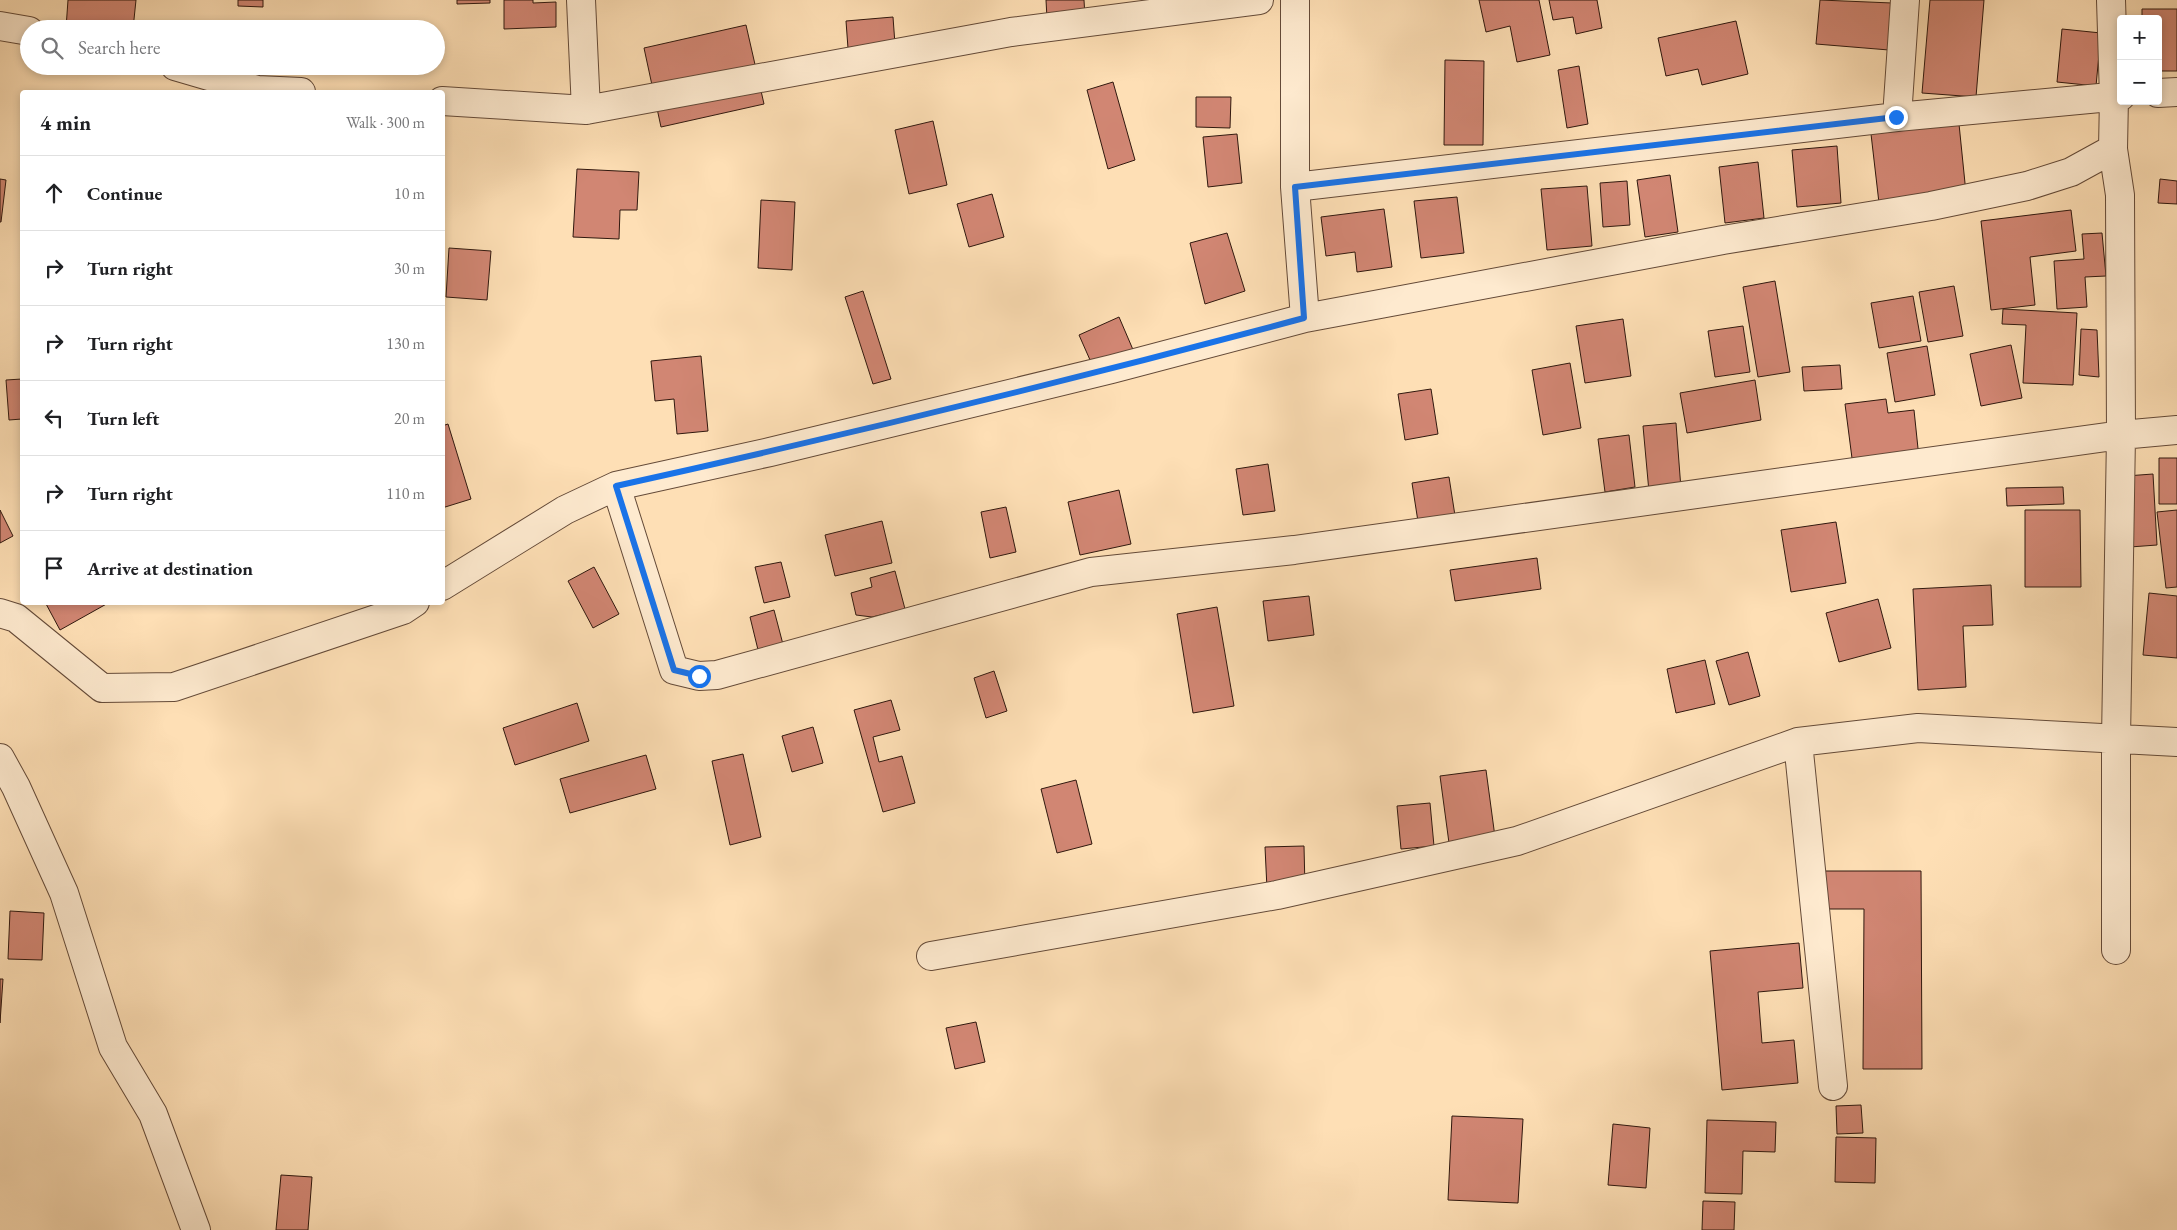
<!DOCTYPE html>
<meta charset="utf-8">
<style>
:root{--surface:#fff;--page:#f6f6f6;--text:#202124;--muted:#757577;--line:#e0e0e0}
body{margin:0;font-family:"EB Garamond",serif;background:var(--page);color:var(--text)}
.controls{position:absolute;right:15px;top:15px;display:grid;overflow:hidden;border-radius:5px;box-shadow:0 2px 8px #0003}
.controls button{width:45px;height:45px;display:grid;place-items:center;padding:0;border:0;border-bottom:1px solid var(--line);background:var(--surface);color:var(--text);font:25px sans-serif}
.stop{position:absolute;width:15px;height:15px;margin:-11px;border:4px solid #1a73e8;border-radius:50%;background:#fff}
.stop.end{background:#1a73e8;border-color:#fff;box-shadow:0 1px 5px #0008}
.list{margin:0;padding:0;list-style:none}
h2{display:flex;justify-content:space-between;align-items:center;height:65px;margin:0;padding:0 20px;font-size:21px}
h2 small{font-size:16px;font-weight:400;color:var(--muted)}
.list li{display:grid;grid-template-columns:32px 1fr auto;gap:15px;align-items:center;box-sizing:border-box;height:75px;padding:0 20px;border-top:1px solid var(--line)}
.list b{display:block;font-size:19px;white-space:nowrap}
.list em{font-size:16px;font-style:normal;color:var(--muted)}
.icon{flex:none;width:28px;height:28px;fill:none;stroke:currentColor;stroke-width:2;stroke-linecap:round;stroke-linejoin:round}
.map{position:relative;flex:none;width:2177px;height:1230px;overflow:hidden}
.search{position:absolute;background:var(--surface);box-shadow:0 2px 8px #0003;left:20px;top:20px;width:425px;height:55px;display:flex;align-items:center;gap:12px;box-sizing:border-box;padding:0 18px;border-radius:28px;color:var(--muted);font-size:19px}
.panel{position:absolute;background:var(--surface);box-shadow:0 2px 8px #0003;left:20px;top:90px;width:425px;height:515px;border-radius:5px}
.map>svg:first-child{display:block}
</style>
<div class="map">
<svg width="2177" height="1230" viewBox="0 0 2177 1230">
<rect width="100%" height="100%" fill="#fedfb5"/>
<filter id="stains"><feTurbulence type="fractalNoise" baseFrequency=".004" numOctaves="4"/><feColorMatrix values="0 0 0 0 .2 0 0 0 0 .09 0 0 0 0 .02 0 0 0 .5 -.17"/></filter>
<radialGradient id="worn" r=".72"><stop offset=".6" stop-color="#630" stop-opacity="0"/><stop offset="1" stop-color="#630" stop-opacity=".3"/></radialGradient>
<!-- building -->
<path fill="#d18673" stroke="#30180e" d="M68,0H136L133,29L66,28Z
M238,0H263V7L238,6Z
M457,0H490V3L457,4Z
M504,0H533V3L556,2V27L504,29Z
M1046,0H1084L1086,34L1048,37Z
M1479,0H1539L1550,55L1517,62L1510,26L1486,32Z
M1549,0H1597L1602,28L1576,34L1573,17L1553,20Z
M1820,0L1892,3L1889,50L1816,44Z
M1930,0H1984L1976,97L1922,93Z
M2142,9H2177V71H2158V19H2142Z
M893,17L896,58L849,62L846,21Z
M1736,21L1748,74L1702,85L1698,69L1666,76L1658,38Z
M746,25L764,104L661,127L644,48Z
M2062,29L2101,33L2096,86L2057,82Z
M1445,60L1484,61L1483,145H1444Z
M1579,66L1588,124L1567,128L1558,70Z
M1113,82L1135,160L1108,169L1087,90Z
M1196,97H1231L1230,128L1196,127Z
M933,121L947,185L909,194L895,130Z
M1959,124L1966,193L1879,203L1871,134Z
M1237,134L1242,183L1208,187L1203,137Z
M1837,146L1841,203L1797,207L1792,150Z
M1758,162L1764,218L1725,223L1719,167Z
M577,169L639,172L637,210H620L619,239L573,237Z
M1670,175L1678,232L1645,237L1637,180Z
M0,179L6,180L1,222H0Z
M2160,179L2177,181V204L2158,203Z
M1627,181L1630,225L1603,227L1600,183Z
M1587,186L1592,246L1547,250L1541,189Z
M992,194L1004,237L969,247L957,204Z
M1457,197L1464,253L1421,258L1414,201Z
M761,200L795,202L792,270L758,268Z
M1384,209L1392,267L1357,272L1355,252L1326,256L1321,217Z
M2071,210L2076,251L2030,257L2035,305L1991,310L1981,221Z
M1227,233L1245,291L1205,304L1190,243Z
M2102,233L2106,276L2085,277L2087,307L2057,309L2054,261L2084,259L2082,234Z
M449,248L491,251L487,300L446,297Z
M1775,281L1790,372L1758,377L1743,287Z
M1954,286L1963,336L1928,342L1919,292Z
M863,291L891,379L873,384L845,297Z
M1913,296L1921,341L1879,348L1871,303Z
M2003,309L2077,313L2073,385L2023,383L2026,325L2002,324Z
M1119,317L1134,352L1094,369L1079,335Z
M1623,319L1631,376L1585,383L1576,326Z
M1743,326L1750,372L1715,377L1708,331Z
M2081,329L2097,330L2099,377L2079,375Z
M2011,345L2022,398L1981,406L1970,354Z
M1927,346L1935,395L1895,402L1887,353Z
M701,356L708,431L677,434L674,399L655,401L651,361Z
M1570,363L1581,428L1543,435L1532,370Z
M1840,365L1842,389L1804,391L1802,367Z
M22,379V419L9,420L6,380Z
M1755,380L1761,420L1687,433L1680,393Z
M1431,389L1438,434L1405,440L1398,394Z
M1886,399L1888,413L1914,410L1919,458L1853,466L1845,404Z
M1676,423L1681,489L1649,492L1643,426Z
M448,424L471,499L442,508V426Z
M1629,435L1635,487L1605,492L1598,439Z
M2159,458H2177V504H2159Z
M1268,464L1275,511L1243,515L1236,469Z
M2153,474L2157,545L2130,547L2126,476Z
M1449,477L1456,522L1419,528L1412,483Z
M2063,487L2064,504L2007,506L2006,488Z
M1119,490L1131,544L1080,555L1068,502Z
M1006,507L1016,552L990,558L981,512Z
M0,510L13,536L0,543Z
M2025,510H2080L2081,587H2025Z
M2177,510V587L2166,588L2157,512Z
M882,521L892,563L835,576L825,535Z
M1836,522L1846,583L1791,592L1781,530Z
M1537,558L1541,589L1455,601L1450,570Z
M781,562L790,597L764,603L755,567Z
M594,567L619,614L593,628L568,581Z
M895,571L905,609L872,617L856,615L851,593L872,587L870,578Z
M1991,585L1993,625L1963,626L1966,687L1918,690L1913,589Z
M2149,593L2177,596V658L2143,655Z
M1309,596L1314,635L1268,641L1263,601Z
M1878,599L1891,648L1839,662L1826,613Z
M45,602H110L60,630Z
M1217,607L1234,706L1193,713L1177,614Z
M774,610L785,652L760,658L750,617Z
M1748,652L1760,696L1729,705L1716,661Z
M1705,660L1715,704L1676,713L1667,669Z
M994,671L1007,711L986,718L974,678Z
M891,700L900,730L873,737L879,762L902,756L915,803L883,812L854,710Z
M577,703L589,741L515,765L503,728Z
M813,727L823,763L792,772L782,736Z
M743,754L761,837L730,845L712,761Z
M646,755L656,789L570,813L560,779Z
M1486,770L1495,837L1449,843L1440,776Z
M1076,780L1092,844L1057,853L1041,789Z
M1430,803L1434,846L1401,849L1397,806Z
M1304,846L1305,888L1267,889L1265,847Z
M1824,871H1921L1922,1069H1863L1864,909H1824Z
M10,911L44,913L42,960L8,959Z
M1799,943L1803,988L1758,992L1762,1043L1794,1040L1798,1083L1722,1090L1710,951Z
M0,979H3L0,1023Z
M976,1022L985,1062L955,1069L946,1028Z
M1861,1105L1863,1133L1837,1134L1836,1106Z
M1452,1116L1523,1119L1518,1203L1448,1200Z
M1707,1120L1776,1122L1775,1152L1743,1151L1742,1194L1705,1193Z
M1613,1124L1650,1128L1646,1188L1608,1185Z
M1836,1137L1876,1138L1875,1183L1835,1182Z
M281,1175L312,1177L308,1230H276Z
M1703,1201L1735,1202L1734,1230H1702Z"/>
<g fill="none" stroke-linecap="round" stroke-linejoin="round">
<defs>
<path id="street" d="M581,0L586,110
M1295,0V187L1305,318
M2111,0L2114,97L2113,149L2120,195L2121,435L2116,740V950
M0,26L29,31
M175,66L257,90L301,92
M2158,93L2177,92
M442,101L586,110L1011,32L1259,0
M1897,117L1905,0
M1295,187L1897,117L2121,96
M616,486L674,670L699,676L717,675L1091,572L1294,550L2121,435L2177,430
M442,586L565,510L616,486L770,452L1112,369L1305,318L1723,240L1931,206L2027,186L2071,172L2113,149
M0,613L16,618L102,688L174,687L403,610L415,602
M1798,742L1833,1086
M0,758L16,787L64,893L113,1047L153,1114L196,1230
M931,956L1277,895L1517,841L1798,742L1918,728L2177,742"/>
</defs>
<!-- street casing -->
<use href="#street" stroke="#644a38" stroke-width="30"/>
<!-- street -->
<use href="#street" stroke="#feeacf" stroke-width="28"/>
</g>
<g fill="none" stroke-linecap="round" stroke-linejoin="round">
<!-- route -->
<path stroke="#1a73e8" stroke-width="6" d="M699,676L674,670L616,486C847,435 1076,379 1304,318L1295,187L1896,117"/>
</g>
<rect width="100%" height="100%" filter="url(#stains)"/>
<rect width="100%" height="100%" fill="url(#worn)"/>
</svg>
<div class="controls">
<button>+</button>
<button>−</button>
</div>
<div class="stop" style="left:699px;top:676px"></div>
<div class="stop end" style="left:1896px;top:117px"></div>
<div class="search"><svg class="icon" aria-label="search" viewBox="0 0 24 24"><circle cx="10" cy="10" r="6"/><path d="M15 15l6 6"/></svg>Search here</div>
<section class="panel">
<h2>4 min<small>Walk · 300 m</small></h2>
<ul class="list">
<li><svg class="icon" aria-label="ahead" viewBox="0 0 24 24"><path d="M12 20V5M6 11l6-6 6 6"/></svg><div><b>Continue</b></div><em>10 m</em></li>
<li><svg class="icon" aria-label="right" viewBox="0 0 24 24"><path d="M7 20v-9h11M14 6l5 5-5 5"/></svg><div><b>Turn right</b></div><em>30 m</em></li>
<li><svg class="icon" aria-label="right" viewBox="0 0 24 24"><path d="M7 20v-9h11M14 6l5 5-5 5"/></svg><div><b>Turn right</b></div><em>130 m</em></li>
<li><svg class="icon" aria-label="left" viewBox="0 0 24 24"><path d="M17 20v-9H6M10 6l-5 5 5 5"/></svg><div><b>Turn left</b></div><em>20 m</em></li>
<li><svg class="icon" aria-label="right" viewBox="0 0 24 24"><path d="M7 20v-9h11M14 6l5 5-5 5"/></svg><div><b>Turn right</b></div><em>110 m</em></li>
<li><svg class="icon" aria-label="arrive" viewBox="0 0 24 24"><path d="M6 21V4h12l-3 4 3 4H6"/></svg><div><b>Arrive at destination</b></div></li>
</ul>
</section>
</div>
